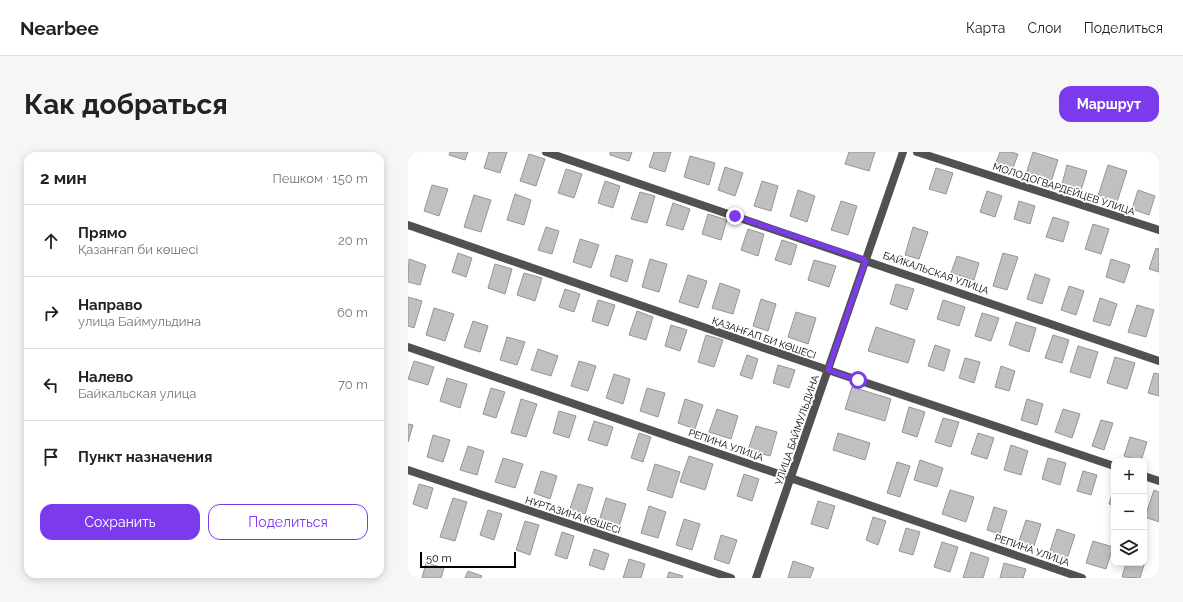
<!DOCTYPE html>
<html lang="ru">
<meta charset="utf-8">
<style>
:root{--surface:#fff;--page:#f6f6f6;--text:#222;--muted:#767676;--line:#e0e0e0;--accent:#7c3aed}
body{margin:0;font-family:Raleway,sans-serif;background:var(--page);color:var(--text)}
.controls{position:absolute;right:12px;bottom:12px;display:grid;overflow:hidden;border-radius:8px;box-shadow:0 2px 10px #0003}
.controls button{width:36px;height:36px;display:grid;place-items:center;padding:0;border:0;border-bottom:1px solid var(--line);background:var(--surface);color:var(--text);font:20px sans-serif}
.scale{position:absolute;left:12px;bottom:10px;width:96px;box-sizing:border-box;padding-left:4px;border:2px solid #000;border-top:0;font-size:11px;line-height:14px;white-space:nowrap;color:#000;-webkit-text-stroke:3px #fff;paint-order:stroke}
.stop{position:absolute;width:12px;height:12px;margin:-9px;border:3px solid #7c3aed;border-radius:50%;background:#fff}
.stop.end{background:#7c3aed;border-color:#fff;box-shadow:0 1px 4px #0008}
.list{margin:0;padding:0;list-style:none}
h2{display:flex;justify-content:space-between;align-items:center;height:52px;margin:0;padding:0 16px;font-size:17px}
h2 small{font-size:13px;font-weight:400;color:var(--muted)}
.list li{display:grid;grid-template-columns:26px 1fr auto;gap:12px;align-items:center;box-sizing:border-box;height:72px;padding:0 16px;border-top:1px solid var(--line)}
.list b{display:block;font-size:15px;white-space:nowrap}
.list p{margin:0;font-size:13px;white-space:nowrap;color:var(--muted)}
.list em{font-size:13px;font-style:normal;color:var(--muted)}
.actions{display:flex;gap:8px;padding:12px 16px}
.actions a{flex:1;padding:9px 0;border:1px solid var(--accent);border-radius:12px;text-align:center;font-size:14px;color:var(--accent)}
.actions .main{background:var(--accent);color:#fff}
.icon{flex:none;width:22px;height:22px;fill:none;stroke:currentColor;stroke-width:2;stroke-linecap:round;stroke-linejoin:round}
.map{position:relative;flex:none;width:751px;height:426px;overflow:hidden;border-radius:12px}
header{display:flex;align-items:center;gap:24px;box-sizing:border-box;height:56px;padding:0 20px;background:var(--surface);border-bottom:1px solid var(--line)}
header strong{font-size:19px}
nav{display:flex;gap:22px;margin-inline-start:auto;font-size:14px}
.intro{display:flex;align-items:center;justify-content:space-between;box-sizing:border-box;height:96px;padding:0 24px}
h1{margin:0;font-size:28px}
.button{padding:10px 18px;border-radius:12px;background:var(--accent);color:#fff;font-size:14px;font-weight:700}
main{display:flex;gap:24px;padding:0 24px}
aside{flex:1;background:var(--surface);border-radius:12px;box-shadow:0 2px 10px #0003}
.map>svg:first-child{display:block}
</style>
<header>
<strong>Nearbee</strong>
<nav><a>Карта</a><a>Слои</a><a>Поделиться</a></nav>
</header>
<div class="intro"><h1>Как добраться</h1><a class="button">Маршрут</a></div>
<main>
<aside>
<h2>2 мин<small>Пешком · 150 m</small></h2>
<ul class="list">
<li><svg class="icon" aria-label="ahead" viewBox="0 0 24 24"><path d="M12 20V5M6 11l6-6 6 6"/></svg><div><b>Прямо</b><p>Қазанғап би көшесі</p></div><em>20 m</em></li>
<li><svg class="icon" aria-label="right" viewBox="0 0 24 24"><path d="M7 20v-9h11M14 6l5 5-5 5"/></svg><div><b>Направо</b><p>улица Баймульдина</p></div><em>60 m</em></li>
<li><svg class="icon" aria-label="left" viewBox="0 0 24 24"><path d="M17 20v-9H6M10 6l-5 5 5 5"/></svg><div><b>Налево</b><p>Байкальская улица</p></div><em>70 m</em></li>
<li><svg class="icon" aria-label="arrive" viewBox="0 0 24 24"><path d="M6 21V4h12l-3 4 3 4H6"/></svg><div><b>Пункт назначения</b></div></li>
</ul>
<div class="actions"><a class="main">Сохранить</a><a>Поделиться</a></div>
</aside>
<div class="map">
<svg width="751" height="426" viewBox="0 0 751 426">
<rect width="100%" height="100%" fill="#fff"/>
<!-- building -->
<path fill="#c0c0c0" stroke="#959595" d="M42,0H60L57,8L41,3Z
M81,0H99L92,21L76,16Z
M202,0H224L221,9L202,3Z
M246,0H263L257,20L241,15Z
M441,0H467L461,19L437,12Z
M592,0H603L610,2L604,19L587,13Z
M625,0L650,8L643,30L618,22Z
M121,2L137,7L128,34L112,29Z
M282,4L307,11L301,33L276,25Z
M659,13L679,19L673,38L654,32Z
M700,13L719,19L709,50L690,44Z
M317,15L335,21L327,44L310,38Z
M528,16L545,21L538,42L521,37Z
M158,17L174,22L166,46L150,41Z
M197,29L212,34L205,56L190,51Z
M354,29L370,34L363,59L346,54Z
M24,33L40,37L31,64L16,59Z
M390,38L407,44L399,70L382,64Z
M730,38L747,44L741,63L724,57Z
M579,39L594,44L587,65L572,60Z
M232,40L247,44L239,71L223,67Z
M107,42L123,48L116,73L99,68Z
M66,43L83,48L73,80L56,75Z
M433,49L449,54L440,83L423,78Z
M611,49L627,54L622,72L606,67Z
M265,51L282,57L275,78L258,73Z
M300,62L319,68L313,88L294,82Z
M645,65L661,70L655,90L638,85Z
M685,72L701,77L693,102L677,97Z
M138,75L151,79L144,102L130,98Z
M505,75L520,80L511,107L497,103Z
M340,77L356,82L350,104L333,98Z
M172,87L191,93L183,116L165,110Z
M374,88L389,93L383,113L367,108Z
M748,96L751,97V120L741,117Z
M50,101L64,106L58,125L44,120Z
M595,101L610,105L599,138L585,134Z
M208,103L225,108L219,130L202,124Z
M549,104L571,111L566,128L543,121Z
M1,107L18,113L12,133L0,130Z
M242,107L259,112L251,140L234,135Z
M703,107L722,113L716,131L698,125Z
M406,108L428,114L421,135L400,128Z
M87,112L104,117L97,142L80,136Z
M116,121L134,126L127,149L109,143Z
M627,122L642,127L634,152L619,147Z
M280,123L299,129L290,156L271,150Z
M312,131L332,138L325,162L304,156Z
M488,132L506,137L499,158L482,152Z
M661,134L676,139L668,163L653,158Z
M157,137L172,142L166,160L151,155Z
M0,145L14,149L6,176L0,174Z
M692,146L709,152L702,174L685,169Z
M353,147L368,152L360,179L345,174Z
M190,148L207,153L200,174L184,169Z
M535,148L557,155L551,174L529,167Z
M729,153L746,158L738,185L720,180Z
M26,156L46,162L37,189L18,183Z
M229,159L245,165L238,188L221,183Z
M388,160L408,166L400,192L380,185Z
M574,161L591,166L583,189L567,184Z
M65,169L80,174L72,200L56,195Z
M608,170L628,176L621,200L601,193Z
M263,173L279,178L272,199L257,194Z
M468,175L507,188L500,211L460,199Z
M298,183L315,188L306,215L290,210Z
M645,183L661,188L654,211L637,206Z
M99,185L117,190L109,213L92,208Z
M527,193L542,198L536,219L520,214Z
M670,194L690,200L682,226L662,220Z
M130,197L150,204L143,224L123,218Z
M339,203L350,207L344,227L332,223Z
M707,205L727,211L719,237L699,231Z
M557,206L572,210L566,231L551,226Z
M6,209L26,215L20,233L0,227Z
M171,209L188,214L180,239L163,234Z
M370,213L387,218L381,236L365,231Z
M593,214L607,219L601,239L587,235Z
M746,221L751,222V244L740,241Z
M206,222L222,227L215,252L198,246Z
M39,226L59,232L52,256L32,249Z
M444,235L483,247L477,269L437,257Z
M83,236L97,240L88,266L75,262Z
M239,236L257,241L250,265L232,259Z
M113,247L129,252L118,285L103,281Z
M277,247L295,253L287,277L270,271Z
M619,247L635,252L629,273L613,268Z
M501,255L517,260L509,285L494,280Z
M309,257L330,264L323,287L301,280Z
M655,257L672,262L664,286L647,280Z
M151,259L168,264L161,286L145,281Z
M535,266L551,270L543,295L527,290Z
M693,268L705,271L696,298L684,294Z
M186,269L205,275L199,294L180,288Z
M0,272L5,273L0,290Z
M348,274L369,280L362,304L340,298Z
M231,281L243,285L235,310L223,306Z
M430,281L462,291L457,308L425,298Z
M570,281L586,286L579,307L563,302Z
M25,283L42,288L35,310L19,305Z
M722,285L739,290L733,309L716,304Z
M603,293L620,299L613,323L596,318Z
M60,294L76,299L69,323L52,318Z
M281,304L305,312L297,338L272,330Z
M95,306L115,312L107,336L87,330Z
M640,306L658,311L652,333L634,327Z
M512,308L535,316L529,335L506,328Z
M489,310L502,314L492,345L479,341Z
M247,312L272,320L264,346L239,338Z
M133,319L149,324L142,347L126,341Z
M675,319L689,323L683,343L669,339Z
M336,322L351,327L344,349L329,344Z
M11,332L25,336L19,357L5,352Z
M170,332L185,336L177,362L162,357Z
M706,336V353L701,352Z
M542,338L566,345L558,370L534,362Z
M746,338L751,340V370L737,365Z
M45,346L59,350L47,389L32,385Z
M198,346L218,352L211,375L191,369Z
M410,349L427,354L420,377L403,372Z
M241,354L258,360L250,386L233,381Z
M586,355L599,359L592,382L579,378Z
M80,358L94,362L86,388L72,383Z
M465,365L478,369L470,393L458,388Z
M276,367L292,372L284,398L268,393Z
M618,368L633,372L626,394L611,389Z
M117,369L131,373L122,403L108,398Z
M498,376L512,380L505,403L491,399Z
M649,377L667,383L659,407L641,402Z
M154,380L166,384L159,407L147,403Z
M313,383L329,388L321,412L306,407Z
M685,389L705,395L698,417L678,411Z
M534,390L550,395L542,420L526,415Z
M186,397L201,402L196,418L181,413Z
M563,400L581,406L575,426H555Z
M736,406H738L732,426L714,425L718,411H736Z
M221,407L237,412L233,426H215Z
M385,409L406,416L402,426H380Z
M18,411L36,416L33,426H14Z
M596,411L618,417L615,426H592Z
M60,419L74,424L73,426H57Z
M261,420L275,424L274,426H259Z"/>
<g fill="none" stroke-linecap="round" stroke-linejoin="round">
<!-- minor -->
<path stroke="#515151" stroke-width="8" d="M138,0L751,209
M509,0L751,78
M0,73L420,218L706,314
M0,195L674,426
M0,318L323,426
M736,324L751,329"/>
<!-- tertiary -->
<path stroke="#515151" stroke-width="8" d="M348,426L495,0"/>
</g>
<g fill="none" stroke-linecap="round" stroke-linejoin="round">
<!-- route -->
<path stroke="#7c3aed" stroke-width="5" d="M327,64L458,108L420,218L450,228"/>
</g>
<g text-anchor="middle" dominant-baseline="central" stroke-width="3.5" stroke-linejoin="round" paint-order="stroke">
<!-- street labels -->
<g font-size="10" fill="#000" stroke="#fff">
<text transform="translate(656 37) rotate(18)">МОЛОДОГВАРДЕЙЦЕВ УЛИЦА</text>
<text transform="translate(528 121) rotate(19)">БАЙКАЛЬСКАЯ УЛИЦА</text>
<text transform="translate(356 186) rotate(19)">ҚАЗАНҒАП БИ КӨШЕСІ</text>
<text transform="translate(389 278) rotate(-71)">УЛИЦА БАЙМУЛЬДИНА</text>
<text transform="translate(318 293) rotate(19)">РЕПИНА УЛИЦА</text>
<text transform="translate(165 363) rotate(18)">НҰРТАЗИНА КӨШЕСІ</text>
<text transform="translate(624 398) rotate(19)">РЕПИНА УЛИЦА</text>
</g>
</g>
</svg>
<div class="controls">
<button>+</button>
<button>−</button>
<button><svg class="icon" aria-label="layers" viewBox="0 0 24 24"><path d="M12 4l9 5-9 5-9-5zM3 14l9 5 9-5"/></svg></button>
</div>
<div class="scale">50 m</div>
<div class="stop" style="left:450px;top:228px"></div>
<div class="stop end" style="left:327px;top:64px"></div>
</div>
</main>
